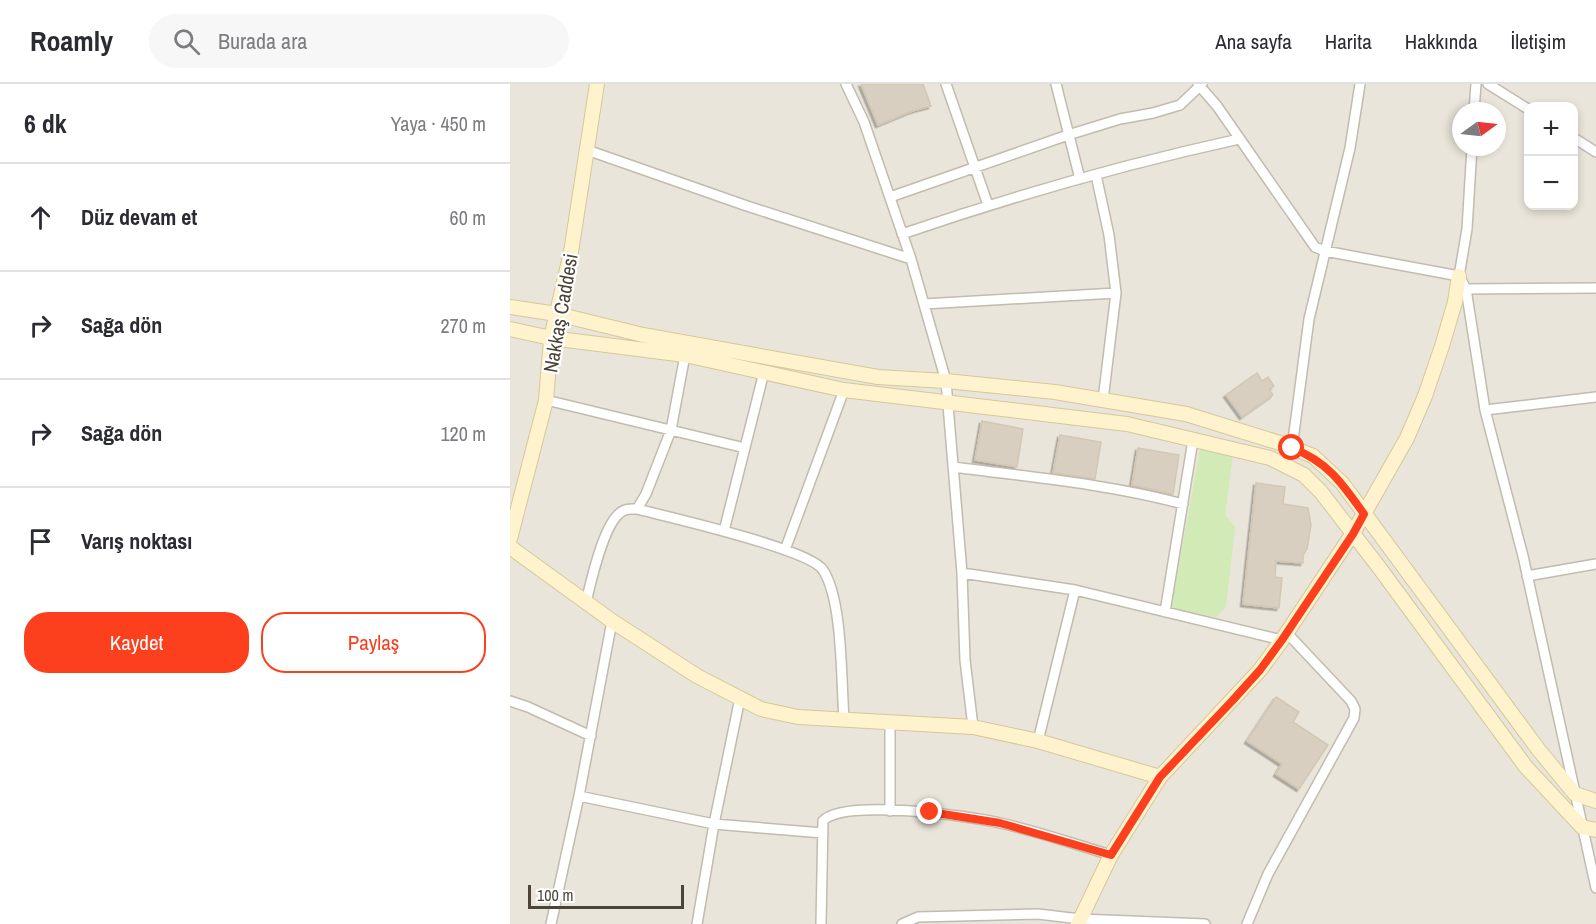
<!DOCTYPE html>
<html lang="tr">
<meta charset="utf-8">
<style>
:root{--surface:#fff;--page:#f7f7f7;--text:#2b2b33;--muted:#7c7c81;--line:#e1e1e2;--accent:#fc3f1d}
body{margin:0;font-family:"Archivo Narrow",sans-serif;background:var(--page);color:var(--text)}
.controls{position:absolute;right:18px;top:18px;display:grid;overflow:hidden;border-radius:12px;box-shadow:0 3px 9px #0003}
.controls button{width:54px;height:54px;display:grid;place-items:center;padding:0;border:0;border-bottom:2px solid var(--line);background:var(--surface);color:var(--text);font:30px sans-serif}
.compass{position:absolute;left:942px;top:18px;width:54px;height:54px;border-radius:50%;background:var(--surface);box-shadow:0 3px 9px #0003;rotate:75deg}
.scale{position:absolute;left:18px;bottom:15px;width:156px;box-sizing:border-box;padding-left:6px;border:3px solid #4b4439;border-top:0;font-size:16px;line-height:21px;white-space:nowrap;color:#4b4439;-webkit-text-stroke:4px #fff;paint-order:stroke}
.stop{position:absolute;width:18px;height:18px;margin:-14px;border:4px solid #fc3f1d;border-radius:50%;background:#fff}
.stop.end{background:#fc3f1d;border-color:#fff;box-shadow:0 2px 6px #0008}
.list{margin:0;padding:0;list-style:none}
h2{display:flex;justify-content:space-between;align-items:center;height:78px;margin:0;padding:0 24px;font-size:26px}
h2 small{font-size:20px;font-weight:400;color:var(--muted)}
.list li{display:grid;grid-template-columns:39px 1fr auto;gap:18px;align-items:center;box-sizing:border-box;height:108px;padding:0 24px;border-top:2px solid var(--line)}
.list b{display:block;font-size:22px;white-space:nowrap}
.list em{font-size:20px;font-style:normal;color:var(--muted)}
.actions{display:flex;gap:12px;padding:18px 24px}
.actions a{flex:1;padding:14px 0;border:2px solid var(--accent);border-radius:24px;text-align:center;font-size:21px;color:var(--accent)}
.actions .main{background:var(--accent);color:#fff}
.icon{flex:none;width:33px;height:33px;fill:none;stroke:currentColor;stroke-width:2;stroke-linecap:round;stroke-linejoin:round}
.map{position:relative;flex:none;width:1086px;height:840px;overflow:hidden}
header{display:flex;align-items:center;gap:36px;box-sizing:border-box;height:84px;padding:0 30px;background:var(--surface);border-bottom:2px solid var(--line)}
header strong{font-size:28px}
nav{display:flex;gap:33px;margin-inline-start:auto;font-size:21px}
.search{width:420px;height:54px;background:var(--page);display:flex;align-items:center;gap:15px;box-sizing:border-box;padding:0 21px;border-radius:33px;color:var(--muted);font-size:22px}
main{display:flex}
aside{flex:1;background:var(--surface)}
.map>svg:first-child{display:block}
</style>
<header>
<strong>Roamly</strong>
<div class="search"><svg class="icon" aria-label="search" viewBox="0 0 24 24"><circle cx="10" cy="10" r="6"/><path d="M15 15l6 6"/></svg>Burada ara</div>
<nav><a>Ana sayfa</a><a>Harita</a><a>Hakkında</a><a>İletişim</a></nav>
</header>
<main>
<aside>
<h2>6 dk<small>Yaya · 450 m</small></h2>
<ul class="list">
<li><svg class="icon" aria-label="ahead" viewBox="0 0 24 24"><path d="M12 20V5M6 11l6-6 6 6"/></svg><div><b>Düz devam et</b></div><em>60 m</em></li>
<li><svg class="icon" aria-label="right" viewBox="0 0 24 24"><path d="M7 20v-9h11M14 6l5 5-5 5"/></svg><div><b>Sağa dön</b></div><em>270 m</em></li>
<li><svg class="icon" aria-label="right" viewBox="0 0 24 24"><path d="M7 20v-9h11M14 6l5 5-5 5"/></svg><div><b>Sağa dön</b></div><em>120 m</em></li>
<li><svg class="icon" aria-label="arrive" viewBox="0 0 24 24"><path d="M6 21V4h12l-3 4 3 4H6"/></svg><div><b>Varış noktası</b></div></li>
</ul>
<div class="actions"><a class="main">Kaydet</a><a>Paylaş</a></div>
</aside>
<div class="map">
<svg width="1086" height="840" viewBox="0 0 1086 840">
<defs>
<filter id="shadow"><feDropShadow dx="-2.5" dy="2.5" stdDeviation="0" flood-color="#0004"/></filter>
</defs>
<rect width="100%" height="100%" fill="#f6f3ec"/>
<!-- residential -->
<path fill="#eae5da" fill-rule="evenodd" d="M0,0H1086V840H0ZM1018,22H1064V122H1018ZM951,27H987V63H951Z"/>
<!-- green -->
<path fill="#d2eab5" d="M690,365L723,371L715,431L725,443L716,523L706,533L661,525Z"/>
<!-- building -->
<path fill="#d8cfc1" stroke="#d3c7b4" stroke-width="1.5" filter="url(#shadow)" d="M351,0H413L421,22L402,27L368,41Z
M747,289L752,297L758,293L764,302L759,305L763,311L732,333L716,311Z
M472,337L513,345L507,383L465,376Z
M550,351L591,358L585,395L543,389Z
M628,364L669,371L663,410L622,401Z
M746,399L775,403L773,420L798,424L801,441L797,465L793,471V479L766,477L765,493L772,494L769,524L733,520Z
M766,613L789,628L783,638L818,661L789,705L766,690L772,680L737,657Z"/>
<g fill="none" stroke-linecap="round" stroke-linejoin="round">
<defs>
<path id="street" d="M336,0L354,38L401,175L436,297L452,489L455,576L463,643
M436,0L478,121
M546,0L570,95
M688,0L707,22L805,163L815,167L949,192
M978,0L1018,25
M964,27L966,0
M1064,54L1086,68
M962,63L957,145L949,192L956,205L975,326L1013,472L1086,804
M77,66L237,122L401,175
M586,91L599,151L606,209L593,316
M380,113L558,51L610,35L643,29L670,21L692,0
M392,150C503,112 615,80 729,55
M956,205L1086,204
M414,220L606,209
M36,316L235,364
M975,326L1086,313
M782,364L799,235L840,64L850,0
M443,383C520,393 599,400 673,420
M127,425L136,410L161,346L175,271
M214,447L254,288
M275,466L334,306
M452,489L565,506L772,556
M1017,492L1086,480
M76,518C81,498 94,436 113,427C117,424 122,425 127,425C158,433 300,465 313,486C333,516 331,597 334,635
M655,528L683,356
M0,617L18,623L81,652
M380,638V727
M528,657L565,506
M69,712L204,740L313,749
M41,840L69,712L102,537
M187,840L204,740L230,614
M311,840L313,737C333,714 460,732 490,739C527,747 564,760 601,771
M392,840L408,833L528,830L570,835L695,840
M737,840L758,790L844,634L845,625L841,617L777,549"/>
<path id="secondary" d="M0,223L47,230L133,251L368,293L436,297L545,308L676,330L773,360L803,372L832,399L1028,665L1065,710L1086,717
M0,245L41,254L175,271L334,306L617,340L760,374L794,391L811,408L868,482L1016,683L1072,743L1086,746
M0,455L36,316L41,254L61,168L87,0
M0,463L102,537L187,592L251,625L288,633L463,643L528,657L650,693
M568,840L601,771L650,693L750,586L772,556L843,449L897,354L915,312L932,262L945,218L949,192"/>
</defs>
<!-- street casing -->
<use href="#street" stroke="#c2bbae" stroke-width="12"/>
<!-- secondary casing -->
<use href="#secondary" stroke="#d6c79b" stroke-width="16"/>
<!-- street -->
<use href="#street" stroke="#fff" stroke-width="9"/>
<!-- secondary -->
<use href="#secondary" stroke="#fff3cd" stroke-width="14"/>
</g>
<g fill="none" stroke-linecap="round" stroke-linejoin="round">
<!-- route -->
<path stroke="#fc3f1d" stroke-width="8" d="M420,728L490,739L601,771L650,693L723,616L750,586L772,556L843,450L854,430C832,399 818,378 782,364"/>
</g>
<g text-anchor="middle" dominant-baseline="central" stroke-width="4.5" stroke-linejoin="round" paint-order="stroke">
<!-- street labels -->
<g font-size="20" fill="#4b4439" stroke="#fff">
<text transform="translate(50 229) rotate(-80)">Nakkaş Caddesi</text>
</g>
</g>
</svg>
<div class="controls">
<button>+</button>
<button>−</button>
</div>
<svg class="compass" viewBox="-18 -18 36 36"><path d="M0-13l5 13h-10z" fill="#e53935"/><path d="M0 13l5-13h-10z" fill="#7c7c81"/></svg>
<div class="scale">100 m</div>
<div class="stop" style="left:782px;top:364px"></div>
<div class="stop end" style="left:420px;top:728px"></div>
</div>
</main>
